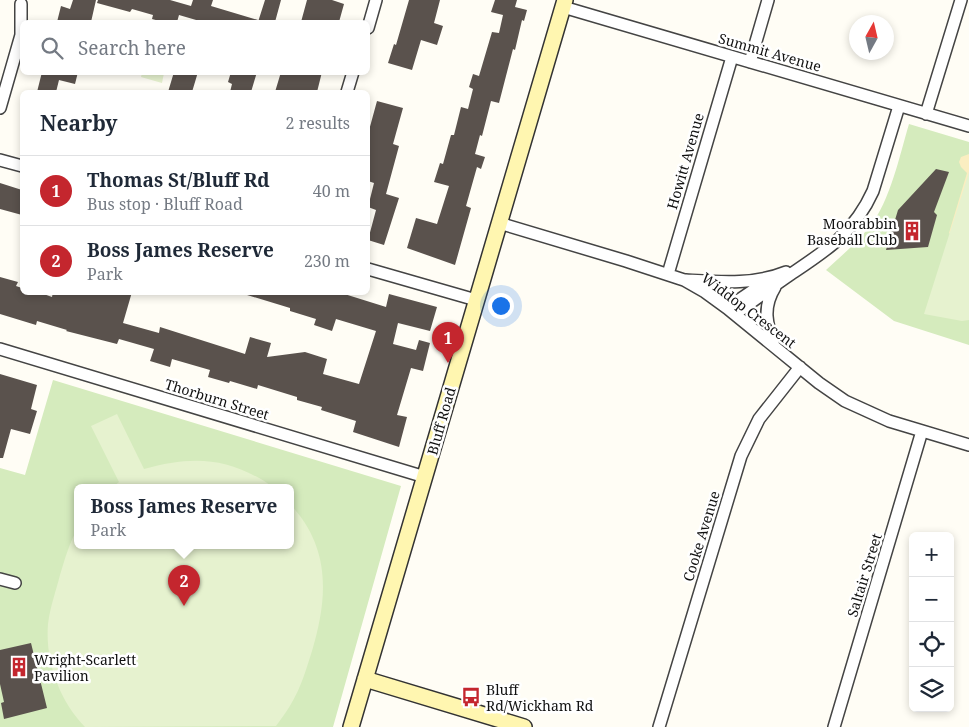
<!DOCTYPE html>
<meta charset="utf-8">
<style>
:root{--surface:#fff;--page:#f6f6f7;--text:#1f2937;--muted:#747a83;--line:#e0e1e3;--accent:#c4262e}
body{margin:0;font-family:"Noto Serif",serif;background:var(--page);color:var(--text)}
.controls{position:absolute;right:15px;bottom:15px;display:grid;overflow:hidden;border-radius:8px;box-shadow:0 2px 8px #0003}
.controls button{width:45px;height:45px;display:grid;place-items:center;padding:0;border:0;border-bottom:1px solid var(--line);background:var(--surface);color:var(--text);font:25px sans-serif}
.compass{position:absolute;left:849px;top:15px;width:45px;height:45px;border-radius:50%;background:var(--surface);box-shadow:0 2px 8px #0003;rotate:8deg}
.you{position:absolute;left:500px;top:305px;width:18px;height:18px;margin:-12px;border:4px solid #fff;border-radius:50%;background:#1a73e8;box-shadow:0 0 0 8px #1a73e833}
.badge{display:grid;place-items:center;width:32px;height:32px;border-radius:50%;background:var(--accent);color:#fff;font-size:16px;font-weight:700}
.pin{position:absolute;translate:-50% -41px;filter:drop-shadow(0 1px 2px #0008)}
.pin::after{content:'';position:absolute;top:26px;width:18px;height:15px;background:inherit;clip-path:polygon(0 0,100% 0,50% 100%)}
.popup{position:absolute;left:74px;top:484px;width:220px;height:65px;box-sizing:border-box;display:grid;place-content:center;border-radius:8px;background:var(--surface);filter:drop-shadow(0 1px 4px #0005);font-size:16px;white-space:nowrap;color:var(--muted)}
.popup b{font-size:19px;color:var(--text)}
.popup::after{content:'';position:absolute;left:50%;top:100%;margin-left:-10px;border:10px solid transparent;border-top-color:var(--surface)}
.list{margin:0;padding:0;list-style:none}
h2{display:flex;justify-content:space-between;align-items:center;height:65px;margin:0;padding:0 20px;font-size:21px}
h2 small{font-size:16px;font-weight:400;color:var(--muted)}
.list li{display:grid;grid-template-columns:32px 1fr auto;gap:15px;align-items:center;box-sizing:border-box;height:70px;padding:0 20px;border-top:1px solid var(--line)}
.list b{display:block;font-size:19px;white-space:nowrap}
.list p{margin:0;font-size:16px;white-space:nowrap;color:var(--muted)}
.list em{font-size:16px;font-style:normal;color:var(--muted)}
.icon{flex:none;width:28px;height:28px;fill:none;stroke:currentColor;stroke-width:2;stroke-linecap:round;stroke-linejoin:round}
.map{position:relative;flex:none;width:969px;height:727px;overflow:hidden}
.search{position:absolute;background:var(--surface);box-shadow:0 2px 8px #0003;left:20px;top:20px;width:350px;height:55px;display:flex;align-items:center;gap:12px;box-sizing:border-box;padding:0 18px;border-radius:8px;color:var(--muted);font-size:19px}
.panel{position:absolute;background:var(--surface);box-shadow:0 2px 8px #0003;left:20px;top:90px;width:350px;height:205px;border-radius:8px}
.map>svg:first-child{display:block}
</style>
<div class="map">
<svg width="969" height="727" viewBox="0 0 969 727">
<rect width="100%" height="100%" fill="#fffdf5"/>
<!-- green -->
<path fill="#d5ebbd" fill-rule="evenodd" d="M909,124L969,142V345L894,321L826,270C841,256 857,243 870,226C890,202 900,154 909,124Z
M53,380L401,486L333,727H0V468L25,475ZM78,487H290V545H78Z"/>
<!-- sand -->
<path fill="#fbeec1" d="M969,154V246L954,237L949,233L967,173L961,167L959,162L961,157Z"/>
<!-- pitch -->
<path fill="#e6f2cf" d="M142,73V72L164,73L162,83L141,77Z
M969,172V320L962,321L924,314Z
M117,414L144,469C193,455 230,457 273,487H113L119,482L91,426Z
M290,504C331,548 328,597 312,651C302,683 297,699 276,726L85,727C59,700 45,661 48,624C50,607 56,591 60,575C65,559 69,543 78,528V545H290Z"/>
<!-- building -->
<path fill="#5a524d" d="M73,0H96L91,22H57L61,6L70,9Z
M98,0H170L191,6L193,0H213L211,6L258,20V22H203L179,15L177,22H163L152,19L153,15L132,9L130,12L97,3Z
M265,0H281L275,22H258Z
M307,0H332L344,4L339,22H301Z
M409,0H440L434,23L443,26L437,45L421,40L412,70L388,63L394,44L396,45Z
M495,0H517L515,7L527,10L524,21L522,20L515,50L513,49L499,103L491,101L482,136L480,135L475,154L485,157L481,169L477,167L466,206L471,208L455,265L407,248L416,218L437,224L449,186L434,182L440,163L443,164L451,135H454L461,107L468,109L473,89L469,87L473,74L479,76L492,32L499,33L503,15L491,12Z
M42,72H78L75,84L59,80L56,92H37Z
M174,72H198L192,92H168Z
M231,72H257L251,92H230L232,84L228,82Z
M281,72H322L317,92H275Z
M377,101L403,108L393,144L399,146L386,194L399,198L384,245L368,240L376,210L368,207L374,183L368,181V134Z
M936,169L949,172L934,212L937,215L928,247L886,250L898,210Z
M0,183L22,190V215L0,209Z
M0,277L18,282L16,286L22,288V292H38L52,297L53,292H132L123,323L159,333L160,327L245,354L250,337L271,343L267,357L305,352L327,359L323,374L359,384L376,331L336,319L332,331L314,325L316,319L290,311V308L247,295L248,292H338L386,307L389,294L437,307L430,331L398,323L393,344L416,350L419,340L430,343L423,371L411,368L397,415L407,417L399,447L353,432L356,421L321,410L322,407L297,400V397L258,385L257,389L230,381L229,383L208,377L210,370L172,359L170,367L150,361L154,349L119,339L117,344L66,331L67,330L37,321L36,325L0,314Z
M0,374L37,385L31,409L37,411L30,434L11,429L3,458H0Z
M31,643L47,708L4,719L1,703L4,702L0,684V650Z"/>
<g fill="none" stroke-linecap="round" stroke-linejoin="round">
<defs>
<path id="street" d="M563,7L969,126
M368,28L376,0
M750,62L768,0
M347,92L353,72
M0,108L21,35V4
M926,114L961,0
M0,160L22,166
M499,223L626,261L684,280L705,292L727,308L819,383L845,401L889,421L969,445
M368,269L476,300
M668,274L732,57
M686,280C720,282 754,285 786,272
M727,308L770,279
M735,314C753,301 772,287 791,274C827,250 854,233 873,191L899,106
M774,346C767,324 762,308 775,287
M0,349L425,477
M0,579L15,583
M659,727L741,456L759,419L800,367
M834,727L922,431"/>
<path id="secondary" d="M365,679L524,727
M351,727L565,0"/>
</defs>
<!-- street casing -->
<use href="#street" stroke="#444" stroke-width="14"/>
<!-- secondary casing -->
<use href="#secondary" stroke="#333" stroke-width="18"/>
<!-- street -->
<use href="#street" stroke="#fff" stroke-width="11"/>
<!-- secondary -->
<use href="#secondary" stroke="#fff6b0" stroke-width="15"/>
</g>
<!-- icons -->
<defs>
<symbol id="building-bare" viewBox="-9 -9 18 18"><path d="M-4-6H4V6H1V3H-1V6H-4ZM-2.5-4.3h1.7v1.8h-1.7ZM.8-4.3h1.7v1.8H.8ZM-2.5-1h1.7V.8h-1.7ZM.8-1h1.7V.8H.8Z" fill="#c4262e" stroke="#fff" stroke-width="2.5" paint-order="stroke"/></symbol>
<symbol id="bus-bare" viewBox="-9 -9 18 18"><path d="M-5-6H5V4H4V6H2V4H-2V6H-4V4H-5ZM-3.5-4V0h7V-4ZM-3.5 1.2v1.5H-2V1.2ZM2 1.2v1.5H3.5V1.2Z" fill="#c4262e" stroke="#fff" stroke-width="2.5" paint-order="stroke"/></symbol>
</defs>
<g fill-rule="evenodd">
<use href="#building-bare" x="898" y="217" width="28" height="28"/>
<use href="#building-bare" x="5" y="653" width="28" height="28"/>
<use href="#bus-bare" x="457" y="683" width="28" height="28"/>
</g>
<g text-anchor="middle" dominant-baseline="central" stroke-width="5" stroke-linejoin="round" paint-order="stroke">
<!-- street labels -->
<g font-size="14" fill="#111" stroke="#fff">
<text transform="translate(770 52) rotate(16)">Summit Avenue</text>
<text transform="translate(685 161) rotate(-74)">Howitt Avenue</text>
<text transform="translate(749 310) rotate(37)">Widdop Crescent</text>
<text transform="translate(217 399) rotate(17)">Thorburn Street</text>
<text transform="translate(441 421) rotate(-74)">Bluff Road</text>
<text transform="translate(701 536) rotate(-73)">Cooke Avenue</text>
<text transform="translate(864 575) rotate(-73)">Saltair Street</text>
</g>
<!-- poi labels -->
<g font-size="14" fill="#111" stroke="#fff" text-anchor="start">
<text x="897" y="223" text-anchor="end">Moorabbin<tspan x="897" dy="16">Baseball Club</tspan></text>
<text x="34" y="659">Wright-Scarlett<tspan x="34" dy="16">Pavilion</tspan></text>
<text x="486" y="689">Bluff<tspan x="486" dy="16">Rd/Wickham Rd</tspan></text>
</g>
</g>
</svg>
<div class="controls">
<button>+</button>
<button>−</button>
<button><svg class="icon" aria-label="locate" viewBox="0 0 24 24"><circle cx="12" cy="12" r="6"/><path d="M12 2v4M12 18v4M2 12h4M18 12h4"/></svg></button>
<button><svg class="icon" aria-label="layers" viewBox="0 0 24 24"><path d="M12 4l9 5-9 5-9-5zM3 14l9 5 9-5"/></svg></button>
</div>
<svg class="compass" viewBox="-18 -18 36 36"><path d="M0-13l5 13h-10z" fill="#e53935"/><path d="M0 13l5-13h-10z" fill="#747a83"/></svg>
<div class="you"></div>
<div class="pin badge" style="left:448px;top:363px">1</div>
<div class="pin badge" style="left:184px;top:606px">2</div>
<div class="popup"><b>Boss James Reserve</b>Park</div>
<div class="search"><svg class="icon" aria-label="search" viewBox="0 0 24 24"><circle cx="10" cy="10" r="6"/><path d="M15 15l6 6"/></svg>Search here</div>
<section class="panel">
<h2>Nearby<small>2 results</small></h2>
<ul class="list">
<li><span class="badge">1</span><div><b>Thomas St/Bluff Rd</b><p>Bus stop · Bluff Road</p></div><em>40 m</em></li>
<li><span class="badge">2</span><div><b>Boss James Reserve</b><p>Park</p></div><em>230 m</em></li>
</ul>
</section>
</div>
